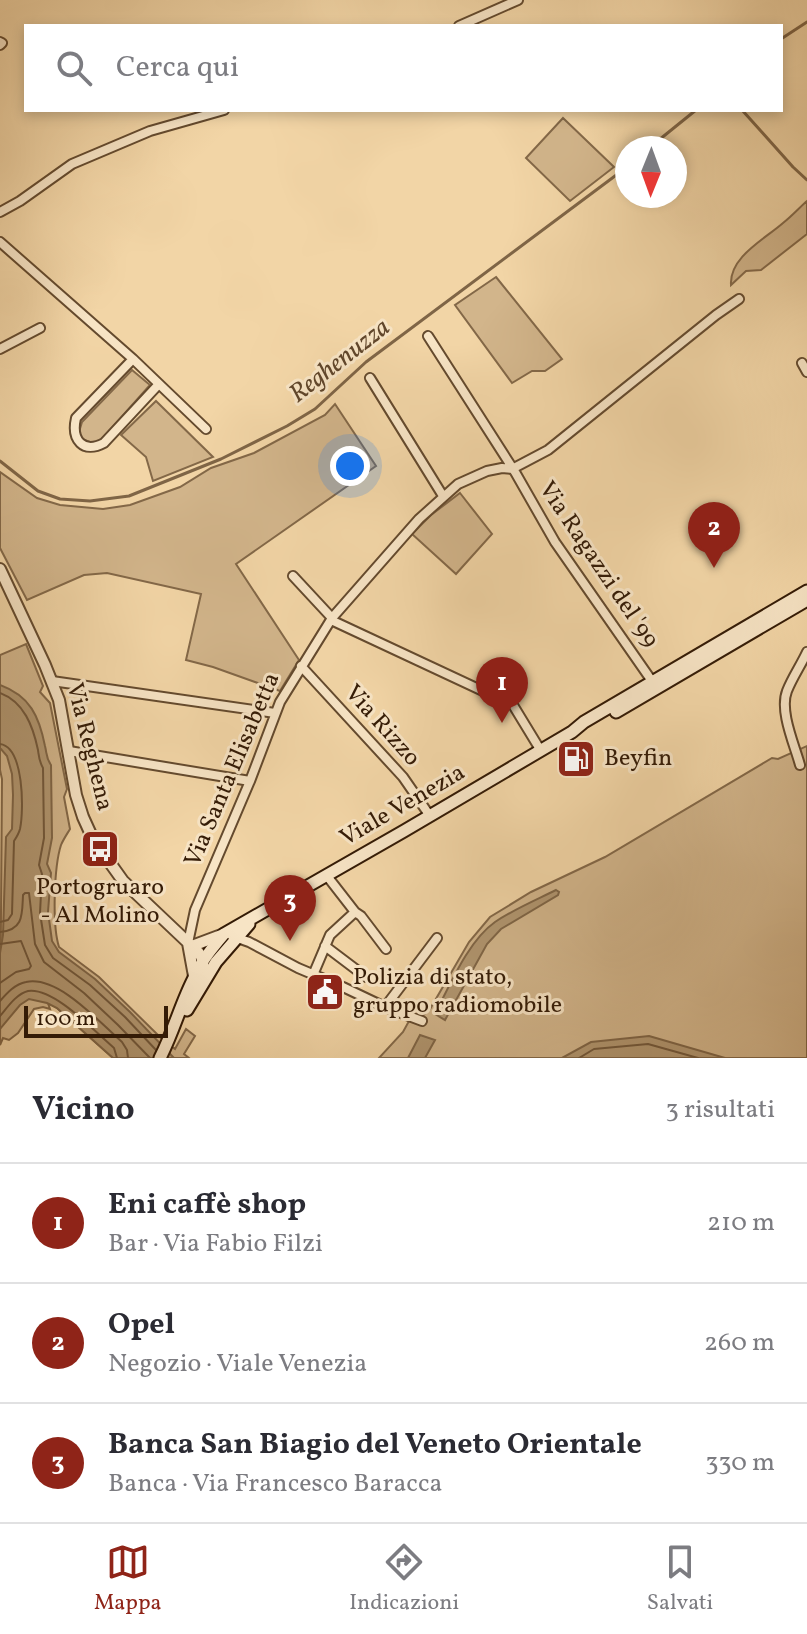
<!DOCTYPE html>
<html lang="it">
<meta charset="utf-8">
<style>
:root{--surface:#fff;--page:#f7f7f7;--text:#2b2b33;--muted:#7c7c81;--line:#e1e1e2;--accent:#8f2418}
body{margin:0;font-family:Vollkorn,serif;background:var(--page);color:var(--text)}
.compass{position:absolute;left:615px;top:136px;width:72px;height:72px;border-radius:50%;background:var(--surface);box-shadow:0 4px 12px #0003;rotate:181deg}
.scale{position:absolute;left:24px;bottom:20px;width:144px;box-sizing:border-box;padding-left:8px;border:4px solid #341b06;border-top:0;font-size:22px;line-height:28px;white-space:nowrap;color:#341b06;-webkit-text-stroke:6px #f7e4c5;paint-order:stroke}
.you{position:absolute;left:350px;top:466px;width:28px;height:28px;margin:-20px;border:6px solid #fff;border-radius:50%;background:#1a73e8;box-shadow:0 0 0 12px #1a73e833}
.badge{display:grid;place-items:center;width:52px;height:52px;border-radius:50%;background:var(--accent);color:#fff;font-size:26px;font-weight:700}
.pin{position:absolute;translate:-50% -66px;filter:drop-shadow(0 2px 4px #0008)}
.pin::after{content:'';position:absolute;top:42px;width:28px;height:24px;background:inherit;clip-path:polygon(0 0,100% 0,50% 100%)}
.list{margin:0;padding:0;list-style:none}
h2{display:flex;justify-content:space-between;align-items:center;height:104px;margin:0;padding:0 32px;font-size:34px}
h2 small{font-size:26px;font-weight:400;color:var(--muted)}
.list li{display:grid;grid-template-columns:52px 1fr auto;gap:24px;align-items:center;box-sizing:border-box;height:120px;padding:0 32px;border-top:2px solid var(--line)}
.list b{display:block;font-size:30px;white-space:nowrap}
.list p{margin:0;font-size:26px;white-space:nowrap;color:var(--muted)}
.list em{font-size:26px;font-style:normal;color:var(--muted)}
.icon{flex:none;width:44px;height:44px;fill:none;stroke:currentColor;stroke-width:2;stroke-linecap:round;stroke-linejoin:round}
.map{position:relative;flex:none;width:807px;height:1058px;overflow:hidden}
.search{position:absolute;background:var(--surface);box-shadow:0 4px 12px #0003;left:24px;right:24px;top:24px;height:88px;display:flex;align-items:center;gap:20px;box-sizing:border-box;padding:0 28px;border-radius:0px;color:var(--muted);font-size:30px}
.sheet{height:464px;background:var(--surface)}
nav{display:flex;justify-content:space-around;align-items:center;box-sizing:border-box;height:112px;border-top:2px solid var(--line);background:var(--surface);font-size:22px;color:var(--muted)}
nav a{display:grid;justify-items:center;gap:4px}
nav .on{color:var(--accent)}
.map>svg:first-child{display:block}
</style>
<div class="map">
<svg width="807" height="1058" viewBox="0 0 807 1058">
<rect width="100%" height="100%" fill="#f2d5a6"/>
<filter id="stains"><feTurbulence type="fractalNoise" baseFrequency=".0025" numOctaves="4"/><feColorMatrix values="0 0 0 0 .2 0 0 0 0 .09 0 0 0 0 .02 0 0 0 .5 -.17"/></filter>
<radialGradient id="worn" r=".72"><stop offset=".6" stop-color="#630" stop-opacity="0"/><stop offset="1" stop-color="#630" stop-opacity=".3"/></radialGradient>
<!-- green -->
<path fill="#d2b58b" stroke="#836848" stroke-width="2" d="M563,118L614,167L570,201L526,158Z
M807,201V234L761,270L746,271L731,285C729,257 765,239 783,223C792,216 799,208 807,201Z
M496,277L562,359L545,371H532L512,383L455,305Z
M132,370L150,385L101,440L95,444L82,439L79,432L82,422Z
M156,401L213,457L153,481L146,457L121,435Z
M335,404L376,466L236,564L299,660L280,691L213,667L186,660L201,594L107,573L84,575L27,600L0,548V472L37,498L60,505L103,509L130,505L180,487L211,468L254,453L325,415Z
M460,493L492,534L456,574L412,534L431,515Z
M26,644L43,686L40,692L50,703L67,789L64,797L70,829C67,834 63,840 61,845C54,867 52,925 59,947L99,977L162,1039L175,1049L186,1029L195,1036L184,1054L189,1058H113L57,1008L48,1003L50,1009L43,1007L34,1009L18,1033L9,1040L3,1038L0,1045L2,779L0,770V655Z
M807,746V1058H379L403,1032L409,1021L416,1022L430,1009L469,942L490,917L531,892L605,857L772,758L778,759Z"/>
<!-- water -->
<path fill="#b19670" stroke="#7f6546" stroke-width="2" d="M0,685C30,696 39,716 45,746C47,754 46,758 51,765L52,838L47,864L51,873L48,912L52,941L59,952L95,979L130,1012L174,1058H113L57,1008L47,1003L29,999L20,1005L0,1029V953L3,935L6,837L12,829L13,795L12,774L7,756L0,748Z
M556,890L559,892L558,895L501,929L487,944L445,1020L435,1014C450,985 468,941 495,922C514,909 536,900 556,890Z
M420,1035L435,1040L425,1058H408Z
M649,1036L725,1058H562L591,1042Z"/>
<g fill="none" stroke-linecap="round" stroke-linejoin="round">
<!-- shore -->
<path stroke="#72583b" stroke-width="2" d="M0,693C24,702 33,726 38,750C39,757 39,761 43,768L44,838L39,865L42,874L40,913L45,945L53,958L90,985L125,1017L156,1050
M0,744C24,747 24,810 20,829C19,833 16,838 14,841L12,914L8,920L0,922
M0,932C24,930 22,914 23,895L25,893H29L35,944L44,962L84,993L118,1025L150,1058
M0,944L21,941L31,966L29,969L16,972L0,983
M0,1001C7,993 15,984 26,982C58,975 99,1022 122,1042L127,1050L128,1058
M0,1016C7,1008 16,994 28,991C54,987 95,1032 114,1048L117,1058
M579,1058L594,1049L648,1044L698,1058"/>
<!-- stream -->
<path stroke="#7f6546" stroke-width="3" d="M781,39L807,22
M742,110L793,167L807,180
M649,148L696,110
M0,461L38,491L60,499L90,501L129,496L221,459L287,426L315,409L366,362L627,167"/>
<defs>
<path id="minor" d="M459,26L518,0
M0,42L2,43L0,45
M0,212L20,201L72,164L150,131L224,110
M0,242L133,359L206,429
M428,336L515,472L555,542L654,684
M0,349L40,328
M133,359L76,418C71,440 83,454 104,443L159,384
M802,363L807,372
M370,378L443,496
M293,576L332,618
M331,620L513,705L541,751
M301,666L403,777L430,816
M52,681L275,713
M69,751L250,781
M800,765C795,746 779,711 787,691C792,678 801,665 807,652
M327,876L355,912L361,916L386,949
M232,936L249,942L298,968L343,987L385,1007L422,1021
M188,943L195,910L250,781L280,702L332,618L419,519L458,484L487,471L502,468L512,469L548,450L716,315L739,299
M325,946L366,977
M313,975L330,935L355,912
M385,1007L437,938"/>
<path id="tertiary" d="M0,569L45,665L59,700L76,795L83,817L93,839L123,881L199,953C206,965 204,972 197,984
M188,943L194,976
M192,946L224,934"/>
<path id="secondary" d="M616,712L807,600
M187,1010L216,962L249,924
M160,1058C174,1031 181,1002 195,976C202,960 213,947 224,934L404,831L572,732L584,722L807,591"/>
</defs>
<!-- minor casing -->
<use href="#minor" stroke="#644a2e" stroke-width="12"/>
<!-- tertiary casing -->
<use href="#tertiary" stroke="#644a2e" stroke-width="14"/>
<!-- secondary casing -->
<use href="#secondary" stroke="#341b06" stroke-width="15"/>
<!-- minor -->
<use href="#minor" stroke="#f7e4c5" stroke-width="8"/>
<!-- tertiary -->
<use href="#tertiary" stroke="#f7e4c5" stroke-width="10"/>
<!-- secondary -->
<use href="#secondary" stroke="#f7e4c5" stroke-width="11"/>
</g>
<!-- icons -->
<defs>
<symbol id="fuel-square" viewBox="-11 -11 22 22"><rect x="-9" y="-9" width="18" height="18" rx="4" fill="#8f2418" stroke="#f7e4c5"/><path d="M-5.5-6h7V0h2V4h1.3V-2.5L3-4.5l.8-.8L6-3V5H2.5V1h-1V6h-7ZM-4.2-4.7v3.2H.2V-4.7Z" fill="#fff"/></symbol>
<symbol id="bus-square" viewBox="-11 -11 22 22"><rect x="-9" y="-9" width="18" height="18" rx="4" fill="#8f2418" stroke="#f7e4c5"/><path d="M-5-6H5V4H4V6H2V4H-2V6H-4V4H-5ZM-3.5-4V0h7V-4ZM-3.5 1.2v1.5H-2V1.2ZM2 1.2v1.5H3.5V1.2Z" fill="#fff"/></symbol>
<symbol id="civic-square" viewBox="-11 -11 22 22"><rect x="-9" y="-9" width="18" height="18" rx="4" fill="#8f2418" stroke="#f7e4c5"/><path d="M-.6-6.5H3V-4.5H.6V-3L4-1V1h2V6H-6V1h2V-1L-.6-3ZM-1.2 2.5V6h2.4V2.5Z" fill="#fff"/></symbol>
</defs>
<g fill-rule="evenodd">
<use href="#fuel-square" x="554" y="737" width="44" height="44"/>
<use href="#bus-square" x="78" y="827" width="44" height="44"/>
<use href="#civic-square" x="303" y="970" width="44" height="44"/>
</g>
<g text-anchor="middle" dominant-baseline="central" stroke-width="6" stroke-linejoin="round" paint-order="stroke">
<!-- street labels -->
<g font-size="24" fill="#341b06" stroke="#f7e4c5">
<text transform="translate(598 565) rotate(56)">Via Ragazzi del '99</text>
<text transform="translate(382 726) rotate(48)">Via Rizzo</text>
<text transform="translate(89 747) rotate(76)">Via Reghena</text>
<text transform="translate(233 770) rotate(-67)">Via Santa Elisabetta</text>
<text transform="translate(403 806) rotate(-30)">Viale Venezia</text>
</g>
<!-- poi labels -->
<g font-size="24" fill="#341b06" stroke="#f7e4c5" text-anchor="start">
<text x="604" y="759">Beyfin</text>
<text x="100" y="888" text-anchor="middle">Portogruaro<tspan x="100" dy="28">- Al Molino</tspan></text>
<text x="353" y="978">Polizia di stato,<tspan x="353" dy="28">gruppo radiomobile</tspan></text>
</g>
<!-- water labels -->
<g font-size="26" font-style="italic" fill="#60462b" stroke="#f7e4c5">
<text transform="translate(340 361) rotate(-38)">Reghenuzza</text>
</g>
</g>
<rect width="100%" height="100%" filter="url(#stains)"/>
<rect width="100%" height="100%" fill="url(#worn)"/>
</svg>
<svg class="compass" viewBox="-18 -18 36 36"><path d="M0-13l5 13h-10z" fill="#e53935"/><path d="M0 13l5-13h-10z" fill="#7c7c81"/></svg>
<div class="scale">100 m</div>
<div class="you"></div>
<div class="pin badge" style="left:502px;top:723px">1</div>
<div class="pin badge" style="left:714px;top:568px">2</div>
<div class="pin badge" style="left:290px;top:941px">3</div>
<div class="search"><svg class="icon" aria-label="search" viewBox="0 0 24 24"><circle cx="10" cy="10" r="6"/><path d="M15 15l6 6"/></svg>Cerca qui</div>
</div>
<section class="sheet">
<h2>Vicino<small>3 risultati</small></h2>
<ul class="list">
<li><span class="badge">1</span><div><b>Eni caffè shop</b><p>Bar · Via Fabio Filzi</p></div><em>210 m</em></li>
<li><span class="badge">2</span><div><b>Opel</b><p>Negozio · Viale Venezia</p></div><em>260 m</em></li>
<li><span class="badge">3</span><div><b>Banca San Biagio del Veneto Orientale</b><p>Banca · Via Francesco Baracca</p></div><em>330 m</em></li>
</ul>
</section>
<nav>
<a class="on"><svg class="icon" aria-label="map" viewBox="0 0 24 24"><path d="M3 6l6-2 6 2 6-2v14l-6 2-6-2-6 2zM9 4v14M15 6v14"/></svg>Mappa</a>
<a><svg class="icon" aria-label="directions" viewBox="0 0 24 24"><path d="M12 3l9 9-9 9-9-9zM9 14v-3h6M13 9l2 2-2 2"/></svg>Indicazioni</a>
<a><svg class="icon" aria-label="saved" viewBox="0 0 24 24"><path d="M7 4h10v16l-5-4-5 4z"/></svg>Salvati</a>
</nav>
